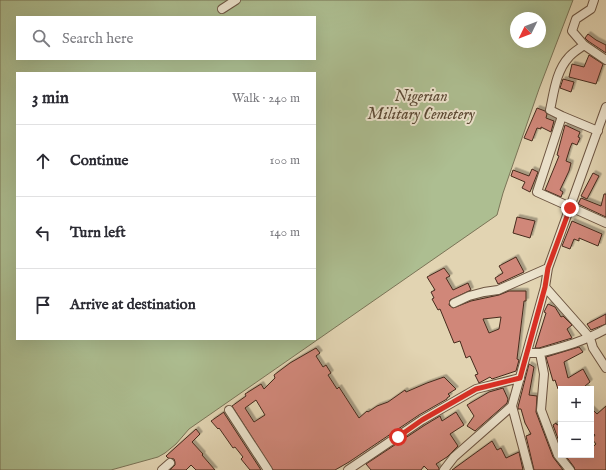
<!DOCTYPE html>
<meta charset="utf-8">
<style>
:root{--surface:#fff;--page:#f7f7f7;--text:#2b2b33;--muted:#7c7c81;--line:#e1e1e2}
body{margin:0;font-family:"IM FELL English",serif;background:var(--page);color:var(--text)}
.controls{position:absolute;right:12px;bottom:12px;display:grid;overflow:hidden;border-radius:0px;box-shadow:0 4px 16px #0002}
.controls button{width:36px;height:36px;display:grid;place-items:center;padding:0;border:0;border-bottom:1px solid var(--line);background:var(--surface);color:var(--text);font:20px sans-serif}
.compass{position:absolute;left:510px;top:12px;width:36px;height:36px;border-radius:50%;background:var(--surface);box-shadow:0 4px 16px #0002;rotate:227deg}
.stop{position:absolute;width:12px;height:12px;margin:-9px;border:3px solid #d93025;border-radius:50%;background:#fff}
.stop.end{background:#d93025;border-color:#fff;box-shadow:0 1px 4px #0008}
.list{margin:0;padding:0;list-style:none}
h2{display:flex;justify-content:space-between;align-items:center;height:52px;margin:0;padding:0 16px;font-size:17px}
h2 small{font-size:13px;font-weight:400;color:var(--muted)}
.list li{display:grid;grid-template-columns:26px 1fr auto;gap:12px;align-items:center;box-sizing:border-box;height:72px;padding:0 16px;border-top:1px solid var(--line)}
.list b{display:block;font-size:15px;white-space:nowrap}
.list em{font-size:13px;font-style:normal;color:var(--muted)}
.icon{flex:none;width:22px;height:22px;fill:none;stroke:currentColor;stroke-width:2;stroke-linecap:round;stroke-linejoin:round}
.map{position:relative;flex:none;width:606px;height:470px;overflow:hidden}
.search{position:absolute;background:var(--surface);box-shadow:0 4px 16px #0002;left:16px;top:16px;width:300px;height:44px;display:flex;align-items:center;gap:10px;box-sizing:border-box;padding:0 14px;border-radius:0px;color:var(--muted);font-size:15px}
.panel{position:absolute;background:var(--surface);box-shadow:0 4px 16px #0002;left:16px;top:72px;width:300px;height:268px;border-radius:0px}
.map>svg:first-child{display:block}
</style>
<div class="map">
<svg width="606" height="470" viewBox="0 0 606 470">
<defs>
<filter id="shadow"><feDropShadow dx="2.5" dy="-2.5" stdDeviation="0" flood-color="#0004"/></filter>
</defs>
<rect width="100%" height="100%" fill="#e2d4b2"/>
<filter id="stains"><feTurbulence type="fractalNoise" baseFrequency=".005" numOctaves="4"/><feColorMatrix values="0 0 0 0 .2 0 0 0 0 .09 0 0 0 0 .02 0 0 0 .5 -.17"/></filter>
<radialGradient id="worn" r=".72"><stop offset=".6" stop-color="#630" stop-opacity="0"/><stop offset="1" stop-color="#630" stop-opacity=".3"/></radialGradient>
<!-- green -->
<path fill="#adbe91" stroke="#7a7457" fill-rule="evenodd" d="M0,0H573L539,89L503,193L497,215L189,429L176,444L165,453L158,457L111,470H0ZM17,17H315V59H17ZM516,18H540V42H516ZM17,73H315V339H17Z"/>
<!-- building -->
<path fill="#d08779" stroke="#462b1d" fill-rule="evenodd" filter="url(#shadow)" d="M588,34L596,40L606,45V53L588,41L585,38Z
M589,55L603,64L596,84L569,77L572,64L584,67Z
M563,79L574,82L571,92L560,88Z
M537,108L545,111L547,114L546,118L554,121L551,132L541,127V129L537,128L532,141L524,138Z
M565,125L580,132L578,137L580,138L577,145L572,143L570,148L566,161L571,163L569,171L560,190L563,192L561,197L545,190L559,156L557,155Z
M532,169L538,172L530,192L522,188L525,182L511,176L513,170L529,176Z
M593,173L599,176L587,199L581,196Z
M604,194H606V217L578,204L581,198L601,206Z
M517,217L535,221L530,238L513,233Z
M572,221L602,234L598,246L579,238V241L574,239L570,249L562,246Z
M516,257L524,272L498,284L495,278L503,273L499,266Z
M444,268L450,276L446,278L453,290L468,283L471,290L450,300L449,305L453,308L471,301L499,295L509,291H526V301H524L517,359L519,360L516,371L492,379L490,377L479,383L475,375L478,374L470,356L466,358L460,341L454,343L440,309L438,310L432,299L434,298L431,292L435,290L427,277ZM501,317L499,329L489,333L483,319Z
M548,304L555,307L561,317L563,316L572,325L567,329L572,338L539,348H535L546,313L544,312Z
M606,314V324L591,330L587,324Z
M579,347L583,352L564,362L568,378L583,369L590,382L585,386L588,389H558L555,380L553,381L546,357Z
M316,348L320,353L316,356L323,367L326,365L331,373L328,375L337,389L339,387L359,418L367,411L368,412L377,406L388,402L405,390L406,392L427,383L444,377L456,389L448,394L450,396L447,398V399L419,415L349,462L335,470H273L232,406L246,396L245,394L261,384L264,389L275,378L274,375L290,363ZM256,400L265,415L254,422L245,408Z
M529,364L534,367L529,395L537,396L536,412L553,457L563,470H534L526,436L531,434L525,423L521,409H518V407Z
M503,388L508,399L507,403L475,431L467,426L474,416L467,405L489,392Z
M606,406V470H575L574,467L565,455H591V449L596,444L592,439L595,435L591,431V408L597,414Z
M224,412V413L261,470H250L241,459L243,457L235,447L233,448L219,428L218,429L211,421Z
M456,412L464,425L450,434L458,446L447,457L436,464L439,468V470H428L424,466L421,470H371L366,464L425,425L440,416L442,421Z
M556,423L557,425L561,423V447L553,425Z
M196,429L200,434L192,442L203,454L202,455L215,470H196L191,465L186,470H170L175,465V462L174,459L168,458L166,456Z
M492,441L497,450L501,448L506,458L519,452L523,470H452Z"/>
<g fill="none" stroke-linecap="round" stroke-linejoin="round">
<defs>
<path id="street" d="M222,9L236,0
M584,45L572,31L576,19L591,9L594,0
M606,60L584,45C579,49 573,52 569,57C556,71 554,92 550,110L562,116L537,192L606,223
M562,116L598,131
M545,287L590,338L593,348L606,368
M454,303L469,296L484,292L498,290L548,268
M527,353H540L544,374L541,410L558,455L570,470
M540,353C563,347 585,341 606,329
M512,406L529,470
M229,410L268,470
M162,470L170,463
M348,470L422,420L476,389L520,378
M444,470L454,457L512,406L545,287L548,268L606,107"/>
</defs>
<!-- street casing -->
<use href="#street" stroke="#6d5542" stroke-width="10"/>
<!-- street -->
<use href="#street" stroke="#ece3cd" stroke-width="8"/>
</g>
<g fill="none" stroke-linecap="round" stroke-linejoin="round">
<!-- route -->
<path stroke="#d93025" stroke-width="5" d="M398,437L422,420L476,389L520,378L545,287L548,268L570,208"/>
</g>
<g text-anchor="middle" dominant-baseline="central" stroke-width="4" stroke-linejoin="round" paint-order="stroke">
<!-- park labels -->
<g font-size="16" font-style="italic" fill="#5b4834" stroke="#ece3cd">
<text x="421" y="97">Nigerian<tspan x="421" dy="18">Military Cemetery</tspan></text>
</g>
</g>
<rect width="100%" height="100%" filter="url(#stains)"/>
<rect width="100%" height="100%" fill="url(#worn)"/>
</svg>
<div class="controls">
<button>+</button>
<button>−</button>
</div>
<svg class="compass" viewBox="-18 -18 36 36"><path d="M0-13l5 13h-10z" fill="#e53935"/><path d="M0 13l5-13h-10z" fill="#7c7c81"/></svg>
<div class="stop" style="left:398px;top:437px"></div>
<div class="stop end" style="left:570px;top:208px"></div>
<div class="search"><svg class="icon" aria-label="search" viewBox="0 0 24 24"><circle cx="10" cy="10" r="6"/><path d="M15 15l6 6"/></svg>Search here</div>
<section class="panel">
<h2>3 min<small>Walk · 240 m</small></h2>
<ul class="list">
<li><svg class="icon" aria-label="ahead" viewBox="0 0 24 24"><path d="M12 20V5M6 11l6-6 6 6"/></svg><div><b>Continue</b></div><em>100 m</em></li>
<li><svg class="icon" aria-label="left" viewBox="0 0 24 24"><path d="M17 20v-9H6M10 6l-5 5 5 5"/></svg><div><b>Turn left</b></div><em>140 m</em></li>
<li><svg class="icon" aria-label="arrive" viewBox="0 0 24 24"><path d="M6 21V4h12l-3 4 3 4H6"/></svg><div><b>Arrive at destination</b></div></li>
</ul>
</section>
</div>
